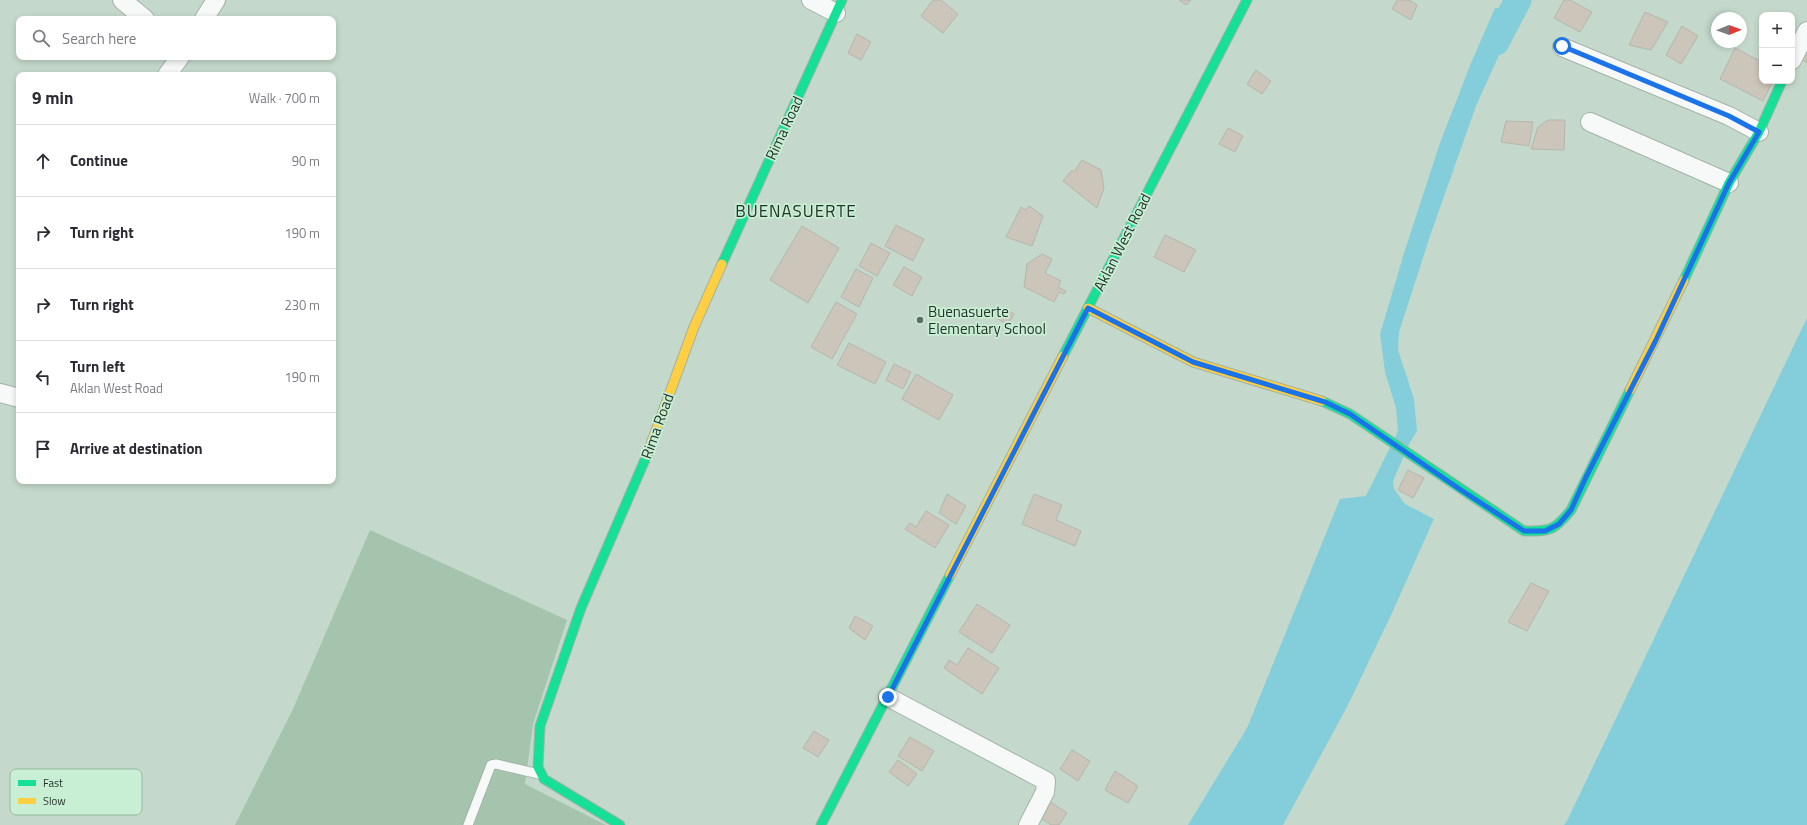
<!DOCTYPE html>
<meta charset="utf-8">
<style>
:root{--surface:#fff;--page:#f7f7f7;--text:#2b2b33;--muted:#7c7c81;--line:#e1e1e2}
body{margin:0;font-family:"Titillium Web",sans-serif;background:var(--page);color:var(--text)}
.controls{position:absolute;right:12px;top:12px;display:grid;overflow:hidden;border-radius:8px;box-shadow:0 2px 6px #0003}
.controls button{width:36px;height:36px;display:grid;place-items:center;padding:0;border:0;border-bottom:1px solid var(--line);background:var(--surface);color:var(--text);font:20px sans-serif}
.compass{position:absolute;left:1711px;top:12px;width:36px;height:36px;border-radius:50%;background:var(--surface);box-shadow:0 2px 6px #0003;rotate:89deg}
.stop{position:absolute;width:12px;height:12px;margin:-9px;border:3px solid #1a73e8;border-radius:50%;background:#fff}
.stop.end{background:#1a73e8;border-color:#fff;box-shadow:0 1px 4px #0008}
.list{margin:0;padding:0;list-style:none}
h2{display:flex;justify-content:space-between;align-items:center;height:52px;margin:0;padding:0 16px;font-size:17px}
h2 small{font-size:13px;font-weight:400;color:var(--muted)}
.list li{display:grid;grid-template-columns:26px 1fr auto;gap:12px;align-items:center;box-sizing:border-box;height:72px;padding:0 16px;border-top:1px solid var(--line)}
.list b{display:block;font-size:15px;white-space:nowrap}
.list p{margin:0;font-size:13px;white-space:nowrap;color:var(--muted)}
.list em{font-size:13px;font-style:normal;color:var(--muted)}
.icon{flex:none;width:22px;height:22px;fill:none;stroke:currentColor;stroke-width:2;stroke-linecap:round;stroke-linejoin:round}
.map{position:relative;flex:none;width:1807px;height:825px;overflow:hidden}
.search{position:absolute;background:var(--surface);box-shadow:0 2px 6px #0003;left:16px;top:16px;width:320px;height:44px;display:flex;align-items:center;gap:10px;box-sizing:border-box;padding:0 14px;border-radius:8px;color:var(--muted);font-size:15px}
.panel{position:absolute;background:var(--surface);box-shadow:0 2px 6px #0003;left:16px;top:72px;width:320px;height:412px;border-radius:8px}
.map>svg:first-child{display:block}
</style>
<div class="map">
<svg width="1807" height="825" viewBox="0 0 1807 825">
<rect width="100%" height="100%" fill="#c4d9cb"/>
<!-- green -->
<path fill="#a4c4ae" d="M370,530L567,620L533,724L525,784L606,825H235L293,709Z"/>
<!-- water -->
<path fill="#83ceda" d="M1495,8L1524,10L1499,55L1476,106L1431,233L1399,332L1398,350L1414,399L1417,431L1409,444L1393,481L1394,489L1405,504L1434,519L1392,613L1348,705L1283,825H1188L1247,728L1340,499L1366,496L1398,431L1396,408L1385,372L1380,334L1405,250L1440,143L1471,63Z
M1807,318V825H1564L1567,821Z"/>
<g fill="none" stroke-linecap="round" stroke-linejoin="round">
<!-- river -->
<path stroke="#83ceda" stroke-width="27" d="M1496,42L1518,0"/>
</g>
<!-- building -->
<path fill="#cbc5ba" stroke="#b5b6ad" d="M933,0H941L958,14L943,33L921,16Z
M1179,0H1191L1186,5Z
M1397,0H1409L1417,5L1411,20L1392,9Z
M1564,0H1570L1592,12L1580,32L1554,18Z
M1645,12L1668,22L1651,50L1629,45Z
M1682,26L1698,36L1681,64L1666,55Z
M857,34L871,42L861,60L848,53Z
M1735,48L1762,62V81H1773L1763,101L1720,79Z
M1807,48V63L1801,59Z
M1256,70L1271,81L1262,94L1247,84Z
M1548,120H1565L1564,150L1531,149L1538,127Z
M1506,121L1533,122L1529,146L1501,142Z
M1228,128L1243,136L1235,152L1219,144Z
M1082,160L1101,170L1104,188L1097,208L1063,181L1071,171H1075Z
M1029,206L1043,216L1032,246L1006,237L1021,207L1026,210Z
M896,225L924,239L913,261L885,246Z
M802,226L839,248L808,303L770,280Z
M1165,235L1196,250L1184,272L1154,257Z
M871,243L890,253L877,276L859,266Z
M1042,254L1052,259L1045,273L1061,281L1058,287L1066,291L1064,294L1059,292L1054,302L1024,287L1027,264Z
M904,267L922,277L912,296L893,285Z
M856,269L873,278L859,307L841,297Z
M836,302L857,314L832,359L811,347Z
M1004,308L1014,314L1008,325L998,319Z
M849,343L886,362L875,384L837,365Z
M894,364L911,372L903,389L886,380Z
M916,374L953,395L939,420L902,399Z
M1408,470L1424,478L1413,498L1398,490Z
M947,494L966,506L956,524L939,513Z
M1034,494L1062,505L1056,520L1081,531L1075,546L1022,524Z
M926,511L949,525L935,548L905,529L910,523L916,527Z
M1531,583L1549,591L1527,631L1508,622Z
M977,604L1010,625L992,653L959,632Z
M855,616L873,626L865,640L849,628Z
M968,648L999,668L982,694L944,668L949,660L957,665Z
M814,731L829,740L818,757L803,748Z
M910,737L934,751L922,771L898,756Z
M1072,750L1090,761L1078,781L1060,769Z
M898,760L917,774L908,786L889,772Z
M1115,771L1138,786L1128,803L1105,790Z
M1046,799L1067,813L1059,825H1051L1036,815Z"/>
<g fill="none" stroke-linecap="round" stroke-linejoin="round">
<defs>
<path id="lane" d="M468,825L491,765L496,764L539,774"/>
<path id="street" d="M122,0L145,19
M811,0L836,13
M204,19L216,0
M1562,47L1729,116L1759,132
M1792,60L1807,31
M167,75L180,57
M1590,122L1729,183
M0,393L19,398
M888,697L1046,781L1045,792L1028,825"/>
<path id="fast" d="M722,264L842,0
M1684,280L1729,183L1759,132L1782,81
M1063,356L1247,0
M1322,401L1350,414L1524,531C1551,531 1554,531 1571,510L1630,390
M620,825L544,779L538,767L540,726L581,608L647,455
M821,825L950,575"/>
<path id="slow" d="M1088,308L1193,362L1322,401
M1630,390L1684,280
M647,455L694,327L722,264
M950,575L1063,356"/>
</defs>
<!-- lane casing -->
<use href="#lane" stroke="#a3b3a8" stroke-width="11"/>
<!-- street casing -->
<use href="#street" stroke="#a3b3a8" stroke-width="20"/>
<!-- fast casing -->
<use href="#fast" stroke="#a3b3a8" stroke-width="11"/>
<!-- slow casing -->
<use href="#slow" stroke="#a3b3a8" stroke-width="11"/>
<!-- lane -->
<use href="#lane" stroke="#f6f9f7" stroke-width="9"/>
<!-- street -->
<use href="#street" stroke="#f6f9f7" stroke-width="18"/>
<!-- fast -->
<use href="#fast" stroke="#16e098" stroke-width="9"/>
<!-- slow -->
<use href="#slow" stroke="#ffcf43" stroke-width="9"/>
</g>
<g fill="none" stroke-linecap="round" stroke-linejoin="round">
<!-- route -->
<path stroke="#1a73e8" stroke-width="5" d="M888,697L1088,308L1193,362L1325,402L1350,414L1461,490L1524,531H1545L1559,524L1571,510L1586,477L1656,340L1729,183L1759,132L1729,116L1562,46"/>
</g>
<!-- markers -->
<circle fill="#5d6e62" stroke="#c8efd4" stroke-width="1.5" cx="920" cy="320" r="4"/>
<g text-anchor="middle" dominant-baseline="central" stroke-width="3.5" stroke-linejoin="round" paint-order="stroke">
<!-- street labels -->
<g font-size="15" fill="#25342a" stroke="#c8efd4">
<text transform="translate(784 128) rotate(-65)">Rima Road</text>
<text transform="translate(1122 242) rotate(-63)">Aklan West Road</text>
<text transform="translate(657 426) rotate(-70)">Rima Road</text>
</g>
<!-- poi labels -->
<g font-size="15" fill="#25342a" stroke="#c8efd4" text-anchor="start">
<text x="928" y="311">Buenasuerte<tspan x="928" dy="17">Elementary School</tspan></text>
</g>
<!-- quarter labels -->
<g font-size="17" letter-spacing="1" fill="#25342a" stroke="#c8efd4">
<text x="796" y="211">BUENASUERTE</text>
</g>
</g>
<!-- legend -->
<rect x="10" y="769" width="132" height="46" rx="6" fill="#c8efd4" stroke="#97b7a1" stroke-width="1"/>
<rect x="18" y="780" width="18" height="6" fill="#16e098"/>
<rect x="18" y="798" width="18" height="6" fill="#ffcf43"/>
<g font-size="11" fill="#25342a">
<text x="43" y="787">Fast</text>
<text x="43" y="805">Slow</text>
</g>
</svg>
<div class="controls">
<button>+</button>
<button>−</button>
</div>
<svg class="compass" viewBox="-18 -18 36 36"><path d="M0-13l5 13h-10z" fill="#e53935"/><path d="M0 13l5-13h-10z" fill="#7c7c81"/></svg>
<div class="stop" style="left:1562px;top:46px"></div>
<div class="stop end" style="left:888px;top:697px"></div>
<div class="search"><svg class="icon" aria-label="search" viewBox="0 0 24 24"><circle cx="10" cy="10" r="6"/><path d="M15 15l6 6"/></svg>Search here</div>
<section class="panel">
<h2>9 min<small>Walk · 700 m</small></h2>
<ul class="list">
<li><svg class="icon" aria-label="ahead" viewBox="0 0 24 24"><path d="M12 20V5M6 11l6-6 6 6"/></svg><div><b>Continue</b></div><em>90 m</em></li>
<li><svg class="icon" aria-label="right" viewBox="0 0 24 24"><path d="M7 20v-9h11M14 6l5 5-5 5"/></svg><div><b>Turn right</b></div><em>190 m</em></li>
<li><svg class="icon" aria-label="right" viewBox="0 0 24 24"><path d="M7 20v-9h11M14 6l5 5-5 5"/></svg><div><b>Turn right</b></div><em>230 m</em></li>
<li><svg class="icon" aria-label="left" viewBox="0 0 24 24"><path d="M17 20v-9H6M10 6l-5 5 5 5"/></svg><div><b>Turn left</b><p>Aklan West Road</p></div><em>190 m</em></li>
<li><svg class="icon" aria-label="arrive" viewBox="0 0 24 24"><path d="M6 21V4h12l-3 4 3 4H6"/></svg><div><b>Arrive at destination</b></div></li>
</ul>
</section>
</div>
